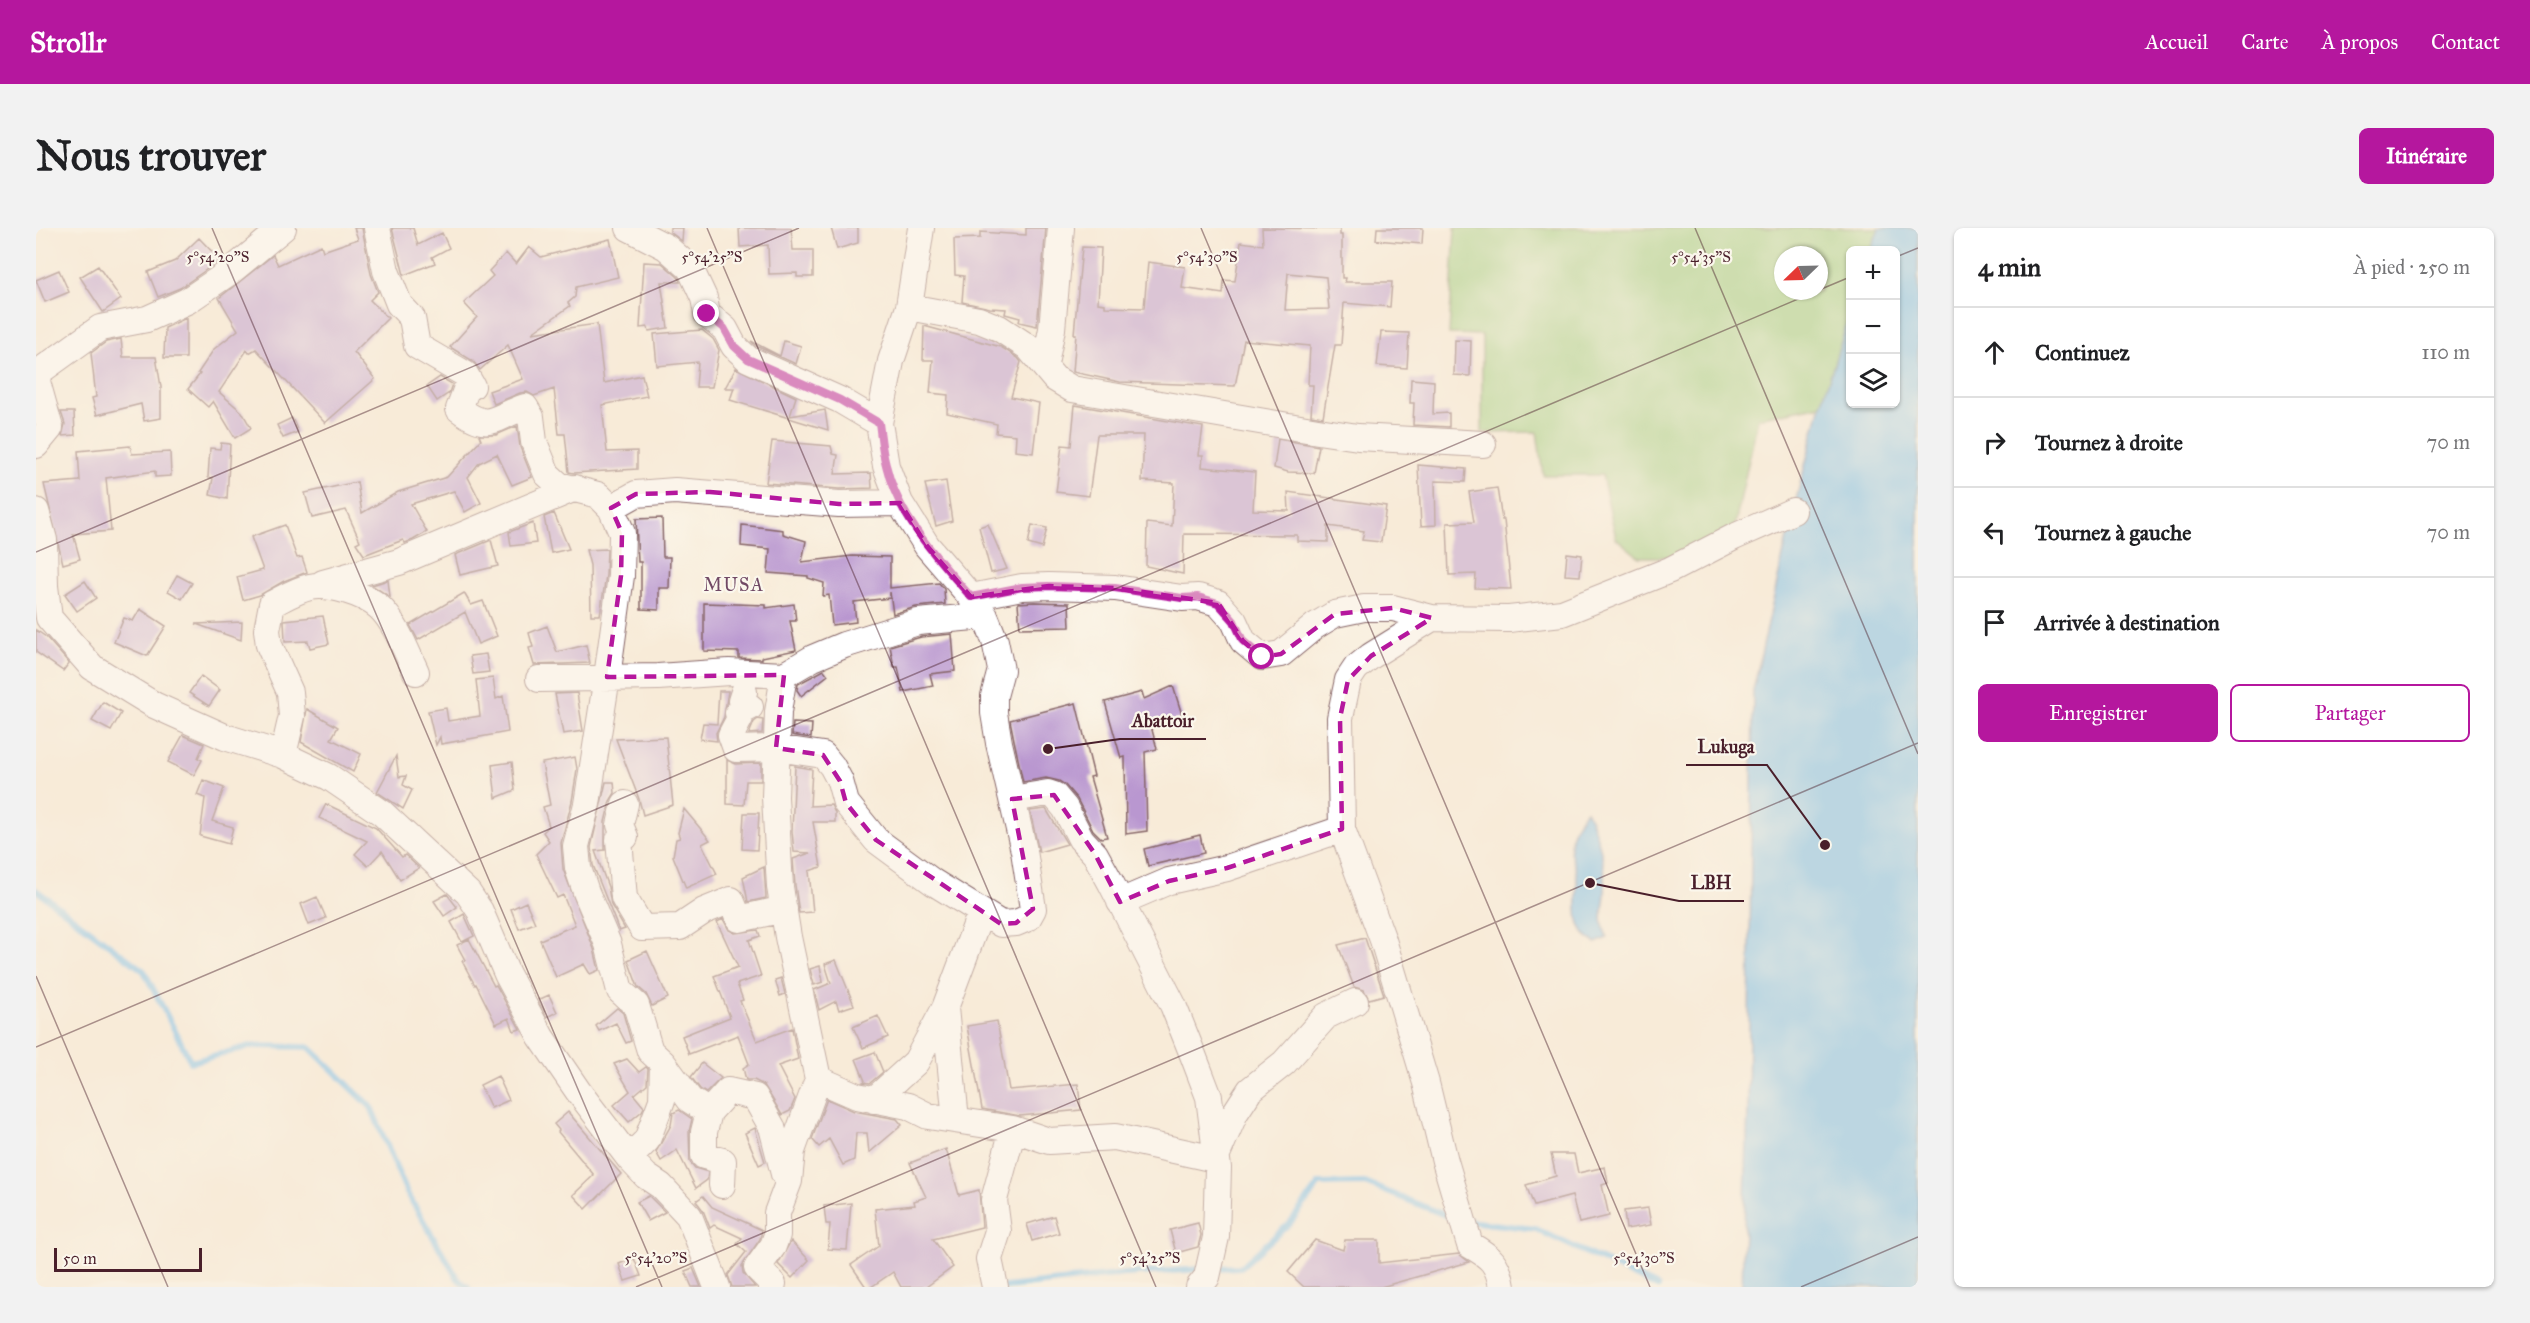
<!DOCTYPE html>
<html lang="fr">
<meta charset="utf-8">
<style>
:root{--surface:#fff;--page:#f2f2f2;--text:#202124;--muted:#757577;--line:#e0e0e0;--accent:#b5179e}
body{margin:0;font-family:"IM FELL Great Primer",serif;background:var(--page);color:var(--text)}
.controls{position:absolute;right:18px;top:18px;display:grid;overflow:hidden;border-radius:9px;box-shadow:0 2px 4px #0004}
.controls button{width:54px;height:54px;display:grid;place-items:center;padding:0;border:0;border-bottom:2px solid var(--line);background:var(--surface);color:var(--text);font:30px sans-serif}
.compass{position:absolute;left:1738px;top:18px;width:54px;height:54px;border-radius:50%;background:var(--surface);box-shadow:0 2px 4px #0004;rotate:247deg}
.scale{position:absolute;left:18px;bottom:15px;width:148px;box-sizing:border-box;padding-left:6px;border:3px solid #4a1f2b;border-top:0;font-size:16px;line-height:21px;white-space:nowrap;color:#4a1f2b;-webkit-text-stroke:4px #fbf7ec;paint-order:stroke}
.stop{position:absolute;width:18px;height:18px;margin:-14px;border:4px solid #b5179e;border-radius:50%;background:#fff}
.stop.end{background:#b5179e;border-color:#fff;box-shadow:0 2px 6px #0008}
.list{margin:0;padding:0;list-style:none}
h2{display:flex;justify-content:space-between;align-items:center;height:78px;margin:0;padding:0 24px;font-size:26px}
h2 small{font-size:20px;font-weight:400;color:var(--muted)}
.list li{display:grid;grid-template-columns:39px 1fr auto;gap:18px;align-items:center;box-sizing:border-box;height:90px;padding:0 24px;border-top:2px solid var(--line)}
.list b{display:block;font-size:22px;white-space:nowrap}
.list em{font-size:20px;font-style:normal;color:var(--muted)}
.actions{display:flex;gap:12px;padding:18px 24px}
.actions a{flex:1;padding:14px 0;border:2px solid var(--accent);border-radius:9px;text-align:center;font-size:21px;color:var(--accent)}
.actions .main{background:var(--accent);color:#fff}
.icon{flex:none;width:33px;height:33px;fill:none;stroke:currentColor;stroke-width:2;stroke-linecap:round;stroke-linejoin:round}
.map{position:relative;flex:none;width:1882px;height:1059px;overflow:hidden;border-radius:9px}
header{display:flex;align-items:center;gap:36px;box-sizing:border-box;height:84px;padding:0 30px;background:var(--accent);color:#fff}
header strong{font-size:28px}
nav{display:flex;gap:33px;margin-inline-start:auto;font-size:21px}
.intro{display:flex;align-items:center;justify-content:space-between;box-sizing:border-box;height:144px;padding:0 36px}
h1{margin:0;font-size:42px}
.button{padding:15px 27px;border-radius:9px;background:var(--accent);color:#fff;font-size:21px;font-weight:700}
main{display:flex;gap:36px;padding:0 36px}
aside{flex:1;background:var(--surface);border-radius:9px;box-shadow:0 2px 4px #0004}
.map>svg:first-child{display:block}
</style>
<header>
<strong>Strollr</strong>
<nav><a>Accueil</a><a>Carte</a><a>À propos</a><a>Contact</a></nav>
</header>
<div class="intro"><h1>Nous trouver</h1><a class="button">Itinéraire</a></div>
<main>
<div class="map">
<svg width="1882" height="1059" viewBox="0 0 1882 1059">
<rect width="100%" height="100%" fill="#fbf7ec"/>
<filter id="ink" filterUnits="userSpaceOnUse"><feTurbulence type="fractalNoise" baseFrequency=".0167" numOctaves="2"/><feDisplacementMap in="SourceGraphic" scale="12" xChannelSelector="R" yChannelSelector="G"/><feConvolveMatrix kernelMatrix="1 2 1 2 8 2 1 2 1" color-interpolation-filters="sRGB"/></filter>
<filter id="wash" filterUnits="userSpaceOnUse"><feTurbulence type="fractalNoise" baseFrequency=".008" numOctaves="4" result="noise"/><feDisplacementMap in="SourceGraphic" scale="24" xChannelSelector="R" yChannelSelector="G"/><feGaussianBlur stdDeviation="1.35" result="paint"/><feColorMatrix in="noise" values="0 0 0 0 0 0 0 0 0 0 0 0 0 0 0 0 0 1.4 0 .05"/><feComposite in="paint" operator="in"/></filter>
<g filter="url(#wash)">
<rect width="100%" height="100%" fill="#f8ebd8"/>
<!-- green -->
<path fill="#9bcd7d" stroke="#727654" stroke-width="1.5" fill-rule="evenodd" d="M1419,0H1843L1835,22H1814V86L1785,177L1722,190L1698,301L1651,329H1603L1580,310L1566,247H1507L1501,204L1446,205V107L1413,106ZM1747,27H1783V63H1747Z"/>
<!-- water -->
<path fill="#73bdec" stroke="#5e6e8c" stroke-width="1.5" d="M1843,0H1882V1059H1706L1712,882L1717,463L1757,283L1785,177L1814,86V176H1860V22H1835Z
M1550,582C1562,606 1571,638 1569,664C1568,688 1562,684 1571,710L1560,715C1531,700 1545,670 1540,643C1539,636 1534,628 1534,620C1534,605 1541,594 1550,582Z"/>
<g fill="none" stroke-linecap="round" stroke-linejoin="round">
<!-- stream -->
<path stroke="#73bdec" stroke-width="6" d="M0,662L108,743L155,834L215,818L273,819L335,879L371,965L422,1051L432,1059
M1432,993L1500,1001L1622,1059
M1179,1040L1205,1039L1254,995L1283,956L1329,955L1419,991
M969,1059L1089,1046L1166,1041"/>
</g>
<g id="blocks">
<!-- building -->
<path fill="#b997d0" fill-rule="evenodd" d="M318,0H326L335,46L342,64L334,72L352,90L318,124L339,151L289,195L220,121L213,125L211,122L183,164L206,184L215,200L199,210L177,173L172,179L152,161L164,146L162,145L178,121L202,102L183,70L237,27L242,37L285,17L287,23L322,11Z
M356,0H377L382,17L406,5L413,20L396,29L399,35L368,47Z
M634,0H647L646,13L634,4Z
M703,0H755L757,22H777V49H761V45L733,46L732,17L704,19Z
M795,0H822V15L801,21Z
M990,0H1010L1001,98L983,94L984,90L969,86L970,81L954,80L926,74L928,48L919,47L918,11L944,10V4L990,7Z
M1226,0L1304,1V7H1306V50H1310L1309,54H1356L1354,79L1308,75L1305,117H1299L1287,189L1275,187L1277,157H1272L1274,118L1208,112L1199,158L1084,154L1037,144L1040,106H1038L1046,19L1065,20L1062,75L1069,76V79L1108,80L1112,34L1149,39L1146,60L1187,66L1188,52L1199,53L1205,14L1227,17ZM1252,45L1290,49L1293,81L1249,82Z
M1341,0H1387L1386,16L1340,12Z
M163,10L184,32L144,60L122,69L112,44L139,33Z
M574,11L582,49L540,59L539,69L532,75L534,78L496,105L561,96L568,155L606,147L611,168L566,177L571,224L601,223V241L538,245L533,244L529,206H523L518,161L498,168L491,164L484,165L458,176L453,163L487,151L472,117L444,142L437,133L414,119L441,89L428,75L457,48L453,43L470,25L480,36L493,19L505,29Z
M608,34L626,35L642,49L644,54H625L632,100L613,103L612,99L604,100Z
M62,38L85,71L67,84L44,49Z
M23,42L33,64L9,74L0,52Z
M150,90V130H128L129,100Z
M888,98L965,119L982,130L985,134L975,169L1003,175L997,225L979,223L980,207L960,205L961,196L911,185L912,167L894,165L897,132H887Z
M666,102L677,111L683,122L676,159H660L662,134L621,138L618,106Z
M1345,104L1373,105L1371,140L1341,138Z
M85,111L87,129H120L125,159V190L108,193L105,176L61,187L56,170L60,169L55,125L70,114Z
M1419,112L1435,113L1434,148L1418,147Z
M715,113L744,128L748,113L765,118L760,136L720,118Z
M700,140L760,169L754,188L789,182L792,202L694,172L698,160H689Z
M404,149L416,156L413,165L401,173L391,158Z
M1375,151L1398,153L1397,186L1413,185V199L1377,197L1378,175H1374Z
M1039,177L1167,199L1163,227H1167L1166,239L1219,244L1217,282L1253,283L1252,264L1350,278L1345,314L1326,312L1328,303L1292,298V314L1261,313V307L1148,306L1147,346L1110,338L1111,295L1136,298L1138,255L1106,253L1108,207H1061L1053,268L1020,264L1026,217L1035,218Z
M25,184H38L39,207L26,208L29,196Z
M256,190L262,204L247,210L241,197Z
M481,198L484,219L496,249L476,257L461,226L443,235L432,249L445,275L429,284L418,263L375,276L391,304L377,312L369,315L367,312L328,327L320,315L324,313L310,282L276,290L269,265L321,254L326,285L362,264L411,249L445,212L443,207H460Z
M1242,211L1283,218L1278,245L1252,244L1238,240Z
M736,213L795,218L797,226L802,227L799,246L835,245L836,260L803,261L730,255Z
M185,215L194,216L191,271L174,267L177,250L172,249L174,220L184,221Z
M94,218L96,226L134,224L135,248L119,249V243L70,250L75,303L37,306L44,331L27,336L8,256L44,253L42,223Z
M1382,237L1430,241L1429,254L1399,253L1400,297L1385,298Z
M910,253L916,293L900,298L889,256Z
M1461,260L1466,292H1468L1475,361L1439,360L1440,346L1413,347L1411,295L1438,294L1433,264Z
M518,285L533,321L515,325L508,289Z
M626,290L627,329H634L633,360H623V382L605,381V334H602L600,291Z
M497,295L500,315L475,318L473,304Z
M952,296L971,341L955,345L943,299Z
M249,297L261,330L266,329L271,344L248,353L224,367L207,372L201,349L227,342L215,309Z
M706,297L747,302V306L770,313L766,334L816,328L854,329V360L903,355L908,361L909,376L880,379L857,386L854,364V370L818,374L820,394L796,397L793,367L787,368L788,355L772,350V348L732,345L734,321L705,318Z
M996,297L1011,300L1006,320L992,316Z
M455,312L462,338L424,347L419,327Z
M571,321L570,347L564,387H555L554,337L550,322Z
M1531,325L1546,327L1544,348L1529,347Z
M141,347L156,355L146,371L132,363Z
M352,352L354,369L336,357Z
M49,353L60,370L41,383L29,366Z
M428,365L435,377L447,373L461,408L442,416L429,384L382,412L374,397Z
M998,374L1033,375L1034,399L984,400L982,375Z
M668,375L730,377V380L758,376L760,393H754L760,422L726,429V431L703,430V424L668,423Z
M104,381L130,398L111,428L78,414L88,390L97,393Z
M287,388L293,416L274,420L272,413L249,414L248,392Z
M206,394L205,412L160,396Z
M511,398L521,424L550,417L554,435L498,437L493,420L497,419L493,405Z
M0,402L10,409L33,435L27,443L0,424Z
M916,406L919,443L894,446L897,458L867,464L862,439H858L854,418L885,409Z
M450,426L453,444L437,446L434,428Z
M788,442L792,447L765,468L761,462L762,456Z
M165,448L184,462L173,478L153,465Z
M457,450L460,471L467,468L472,504L405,516L404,509L400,517L392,483L410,480L412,493L444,488L440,452Z
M1137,458L1147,490L1115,498L1121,521L1109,524L1111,603L1090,606L1089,529L1085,530L1069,474L1106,464L1108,471Z
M683,463H692L688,489L680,505L681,513L664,511L667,495L681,496Z
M541,465L547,503L527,506L519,466Z
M67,474L85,485L75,503L56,493Z
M1040,475L1058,548L1054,549L1071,609L1065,610L1057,602L1041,571L1029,557L1023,553L1010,550L987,554L978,512L974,492Z
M271,481L302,499L295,511L325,526L317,544L265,514Z
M722,491L727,492L726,505L713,506L718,494Z
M757,495L776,496L775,510L756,507Z
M147,507L168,516L162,530L166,532L158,547L132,534Z
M630,509L637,577L607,587L603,571L580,511Z
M360,528L363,549L370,548L367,557L376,562L367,581L341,564Z
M539,529L541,541L536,573L525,615L527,641L558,721L563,742L554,746L548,736L520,749L504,712L539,697L527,667L521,670L500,626L513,613L507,604L513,598L507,579L514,577L506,535Z
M691,532L700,536L725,535V553H710L708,577L691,576Z
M476,534L479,562L460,570L456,537Z
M759,538L776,541L774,578L795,577L799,585V594H777L785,639L773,643L777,684L763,685L759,657L757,631L774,625L758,624L756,603Z
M167,552L188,560L176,593L197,599L193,616L164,608L169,570L161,567Z
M570,554H578L579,565L574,573L569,594V622L559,623L572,659L575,677L589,701L583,703L557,637L555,619Z
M290,576L340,600L366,629L369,627L383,640L364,652L346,623L332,638L319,626L331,613L283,590Z
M648,581L674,612L666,616L681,646L650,660L637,628L640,611L644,610L642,605Z
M1010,581L1031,616L1003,624L994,583Z
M708,585H723L721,622L706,621Z
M1164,607L1168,625L1112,638L1108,621Z
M728,639L730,670L712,674L707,649Z
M411,666L421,679L408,688L398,673Z
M281,669L290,690L273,697L265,676Z
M490,674L499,695L483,701L475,681Z
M428,686L438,708L426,714L415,694Z
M687,691L693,702L699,705L722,702L724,708L713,712L725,748L701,756L707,772L704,773L721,813L756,800L762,831L742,838L759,871L754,883L746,887L728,857L718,852H710L707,840L713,836L702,807L653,826L646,808L694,789L678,748L702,739L681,694Z
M1329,710L1348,767L1333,771L1328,762L1318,759L1302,717Z
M433,711L458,758L460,757L484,801L478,803L473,790L460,796L440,756L439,757L426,733L429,732L421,717Z
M611,723L632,770L616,778L610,766L602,759L592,732Z
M800,732L818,777L803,782L800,773L783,782L778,762L795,755L789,736Z
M784,738L787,754L778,757L774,741Z
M745,750L749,766L744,768L739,752Z
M513,767L521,784L511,789L502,772Z
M581,780L587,785L595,813L590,815L580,795L563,803L560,798Z
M842,788L852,809L827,820L817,799Z
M961,793L973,862L1042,856L1045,882L984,888L946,881L931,798Z
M839,824L847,844L834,855L827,854L829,853L820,831Z
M591,831L603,844L610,839L612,841L611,856L598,867L608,879L606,883L593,894L578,877L594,863L578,836Z
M666,835L685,850L670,865L664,861L655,849Z
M462,848L473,872L455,880L444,857Z
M791,871L818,883L861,891L866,897L833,925L831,905H820L818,932L807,937L793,911L783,919L776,911Z
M643,882L656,891L653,904L654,934L659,940L672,944L671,952L660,960L641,922L625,933L620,924L635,897L637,885Z
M532,884L585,946L550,981L537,967L558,947L522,904L523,902L518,896Z
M719,900L729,934L723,937L709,905Z
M910,921L923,967L943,962L946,999L897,1011L917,1039L890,1059H865L857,1044L835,1059H830L815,1037L843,1018L839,981L879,977L878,973L890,969L874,935Z
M1515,926H1538L1542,945L1569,939L1572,955L1566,957L1573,988L1543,995L1536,968L1498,978L1490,957L1520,948Z
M613,968L629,984L612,993L601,974Z
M667,968L676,979L726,1002L724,1011L706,1038L707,1045L719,1059H696L692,1047L710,1024L701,1016L706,1010L678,997L674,1000L667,982L660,973Z
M815,975L811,1022L792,1021L794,996H790L788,978Z
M1612,980L1615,997L1590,1001L1588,983Z
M1018,988L1023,1005L996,1013L991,996Z
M1162,995L1165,1007L1162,1019L1140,1025L1134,1002Z
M1279,1012L1307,1022L1309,1012H1343V1035L1423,1026L1433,1034L1345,1059H1268L1252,1044Z
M755,1013L773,1032L756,1050L742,1036Z
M598,1030L605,1048L589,1053L583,1036Z
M657,1040L665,1059H656L649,1043Z"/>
</g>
</g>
<g filter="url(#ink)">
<use href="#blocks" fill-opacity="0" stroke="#876668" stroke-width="1.5"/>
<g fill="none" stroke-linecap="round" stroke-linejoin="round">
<defs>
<path id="minor" d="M341,0L350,43L363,76L376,90L381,118L429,146L436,158L430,162L423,181C454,204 456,190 489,179L495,189L498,214L511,246L523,257L562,267L575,280L586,305L585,348L571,449L551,576L540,618L542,640L550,664L572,716L584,763L600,777L614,823L627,835L626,872L611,912L593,930
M593,0L630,19L654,40L668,70L671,86L689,101L698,118L712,131L804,172L843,195
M873,79L943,92L963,100L992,119L1018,150L1036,161L1282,203L1322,209L1447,216
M1009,136L1016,101L1025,0
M0,146L64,100L111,91L151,73L195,43L247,0
M0,150L14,200L0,217
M575,280L600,266L639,263L803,276L864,275
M0,283L8,312L9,358L13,390L56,439L118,477L189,509L247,527L293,549L346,585L432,665L444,683L471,746L505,809L542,863L593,930L610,948L625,958L653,988L681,1059
M287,355L363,334L539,260
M935,369L986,359L1013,358L1079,360L1146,370L1162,369L1182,375L1198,393L1207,413L1226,429L1245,426L1279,398L1299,386L1328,380H1357L1396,390L1473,391L1526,385L1634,342L1698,309L1757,283
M1396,390L1335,428L1320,440L1312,452L1304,490L1306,601L1347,712L1390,855L1409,933L1434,1017C1455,1029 1462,1035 1466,1059
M503,451L622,449L693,444L748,447
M708,464L705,473L714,479L702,485L704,490L695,507L700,521L740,520L787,527L796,538L804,553L810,575L840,612L897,654L965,696L980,695L992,690L997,681L988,623L963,515L958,485V468L965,442L959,413L949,388L935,369L891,318L864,275L850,238L843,195L855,133L873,79L885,0
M247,527L256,488L254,464L233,417L231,402L236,376C248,370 260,362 274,359C294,355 328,366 343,379C359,393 371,425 380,444
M976,571L1012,565L1018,567L1029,580L1045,611L1059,626L1075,655L1137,777L1157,827L1173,869L1182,940L1180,1009L1171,1049L1163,1059
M589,576L584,597L589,609L583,612L588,670L606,700L644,699L668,683L695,672L703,691L748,681
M1084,674L1133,653L1191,640L1306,601
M627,835L654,872L673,884L692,863L719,869L736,899L748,946
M782,851L821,868L872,878L892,888L977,901L1013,913L1079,909L1179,931L1199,885L1214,862L1248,835L1290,788L1319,774
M838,872L880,834L909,780
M673,884L668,904V928L687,933L686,957
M920,892L909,780L945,684
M735,1059L737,1056L721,1040L737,1018L741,1007V985L753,953L756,923L782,851L752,709L744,659L739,569L742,484L748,447L777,430L808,417L882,394L949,388
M959,1059L953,1031L962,1003L958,972L977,901"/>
</defs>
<!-- minor casing -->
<use href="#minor" stroke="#876668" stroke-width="28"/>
<!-- minor -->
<use href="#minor" stroke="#fff" stroke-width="26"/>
</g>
</g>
<g fill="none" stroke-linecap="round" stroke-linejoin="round" filter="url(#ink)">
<!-- route -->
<path stroke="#b5179e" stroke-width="8" d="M671,86L688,100L698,118L712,131L804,172L843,195C845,209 846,223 850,237C862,289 901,330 935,369L986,359L1012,358L1079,360L1146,370L1162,369L1182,375L1198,393L1207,413L1226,429"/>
</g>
<!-- marked area -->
<path d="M0 0H1882V1059H0ZM674,264L803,276L864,275L891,318L935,369L1013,358L1079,360L1182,375L1207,413L1226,429L1245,426L1299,386L1357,380L1396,390L1335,428L1312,452L1304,490L1306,601L1191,640L1133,653L1084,674L1059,626L1018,567L976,571L997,681L980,695L965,696L840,612L810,575L804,553L787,527L740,520L748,447L571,449L585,348L586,305L575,280L600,266Z" fill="#f8ebd8" fill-opacity=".55" fill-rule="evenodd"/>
<path fill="none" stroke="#b5179e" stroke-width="4.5" stroke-dasharray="12 8" stroke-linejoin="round" d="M674,264L803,276L864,275L891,318L935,369L1013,358L1079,360L1182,375L1207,413L1226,429L1245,426L1299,386L1357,380L1396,390L1335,428L1312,452L1304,490L1306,601L1191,640L1133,653L1084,674L1059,626L1018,567L976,571L997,681L980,695L965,696L840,612L810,575L804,553L787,527L740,520L748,447L571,449L585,348L586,305L575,280L600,266Z"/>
<!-- ticks -->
<path fill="none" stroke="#4a1f2b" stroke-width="1.5" stroke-opacity="0.45" d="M176,0L626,1059M671,0L1120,1059M1165,0L1614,1059M1659,0L1882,526M1860,29L1882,20M1783,62L1814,49M0,324L763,0M0,748L132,1059M0,819L1781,63M600,1059L1882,515M1765,1059L1882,1009"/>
<g text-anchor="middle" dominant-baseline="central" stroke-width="4.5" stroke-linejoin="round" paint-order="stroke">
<!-- neighbourhood labels -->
<g font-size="18" letter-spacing="1.5" fill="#714965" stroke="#fbf7ec">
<text x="698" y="357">MUSA</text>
</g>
</g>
<g font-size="15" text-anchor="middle" fill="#4a1f2b" stroke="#fbf7ec" stroke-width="4.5" stroke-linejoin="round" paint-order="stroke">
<text x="182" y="34">5°54'20"S</text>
<text x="676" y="34">5°54'25"S</text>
<text x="1171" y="34">5°54'30"S</text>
<text x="1665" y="34">5°54'35"S</text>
<text x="620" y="1035">5°54'20"S</text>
<text x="1114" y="1035">5°54'25"S</text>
<text x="1608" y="1035">5°54'30"S</text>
</g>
<!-- callouts -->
<path fill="none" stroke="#4a1f2b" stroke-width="2" d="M1012 521L1084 511H1170M1789 617L1731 537H1650M1554 655L1643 673H1708"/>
<g fill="#4a1f2b" stroke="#fbf7ec" stroke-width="2">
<circle cx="1012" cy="521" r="6"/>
<circle cx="1789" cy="617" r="6"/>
<circle cx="1554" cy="655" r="6"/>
</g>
<g font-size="18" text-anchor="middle" font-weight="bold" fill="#4a1f2b" stroke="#fbf7ec" stroke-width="4.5" stroke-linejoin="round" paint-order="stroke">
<text x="1127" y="499">Abattoir</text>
<text x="1690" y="525">Lukuga</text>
<text x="1675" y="661">LBH</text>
</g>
</svg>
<div class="controls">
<button>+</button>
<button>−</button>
<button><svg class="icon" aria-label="layers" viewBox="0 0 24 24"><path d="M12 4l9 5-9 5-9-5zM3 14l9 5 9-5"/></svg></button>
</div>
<svg class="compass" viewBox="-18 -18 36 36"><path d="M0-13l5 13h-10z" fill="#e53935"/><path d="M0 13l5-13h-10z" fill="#757577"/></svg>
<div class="scale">50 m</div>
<div class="stop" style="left:1226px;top:429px"></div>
<div class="stop end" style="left:671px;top:86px"></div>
</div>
<aside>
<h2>4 min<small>À pied · 250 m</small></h2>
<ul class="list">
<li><svg class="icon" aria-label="ahead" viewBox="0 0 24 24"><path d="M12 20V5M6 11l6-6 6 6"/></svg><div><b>Continuez</b></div><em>110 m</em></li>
<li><svg class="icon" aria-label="right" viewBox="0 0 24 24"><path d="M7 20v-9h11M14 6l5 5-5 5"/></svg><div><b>Tournez à droite</b></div><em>70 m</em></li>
<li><svg class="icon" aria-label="left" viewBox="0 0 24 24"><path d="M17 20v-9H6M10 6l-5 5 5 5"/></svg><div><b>Tournez à gauche</b></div><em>70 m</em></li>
<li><svg class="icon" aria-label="arrive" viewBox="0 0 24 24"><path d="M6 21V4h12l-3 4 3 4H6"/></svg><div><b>Arrivée à destination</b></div></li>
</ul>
<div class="actions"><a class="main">Enregistrer</a><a>Partager</a></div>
</aside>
</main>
